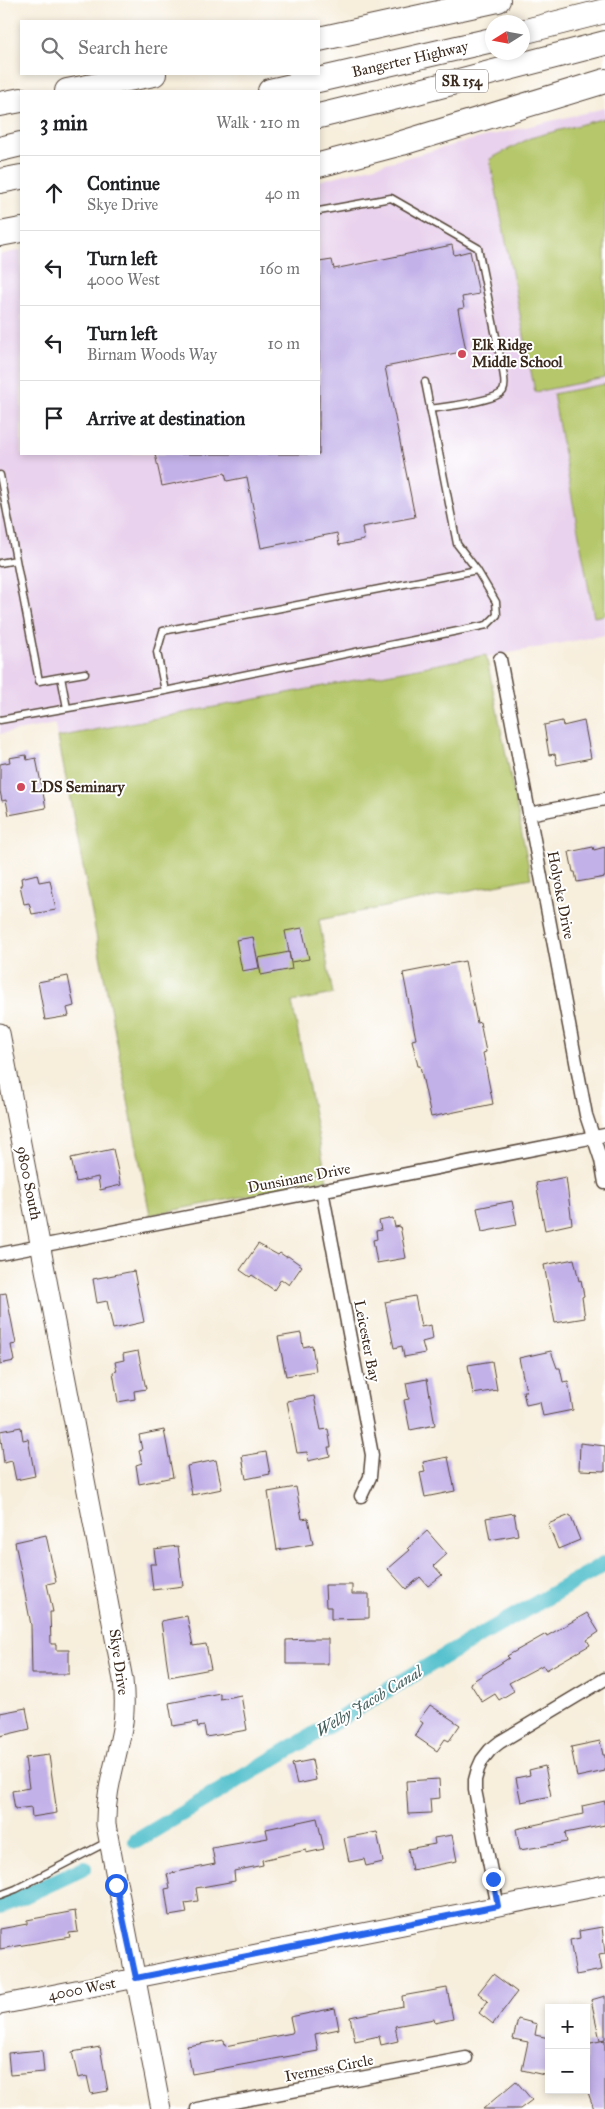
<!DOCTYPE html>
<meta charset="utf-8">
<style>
:root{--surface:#fff;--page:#f2f2f2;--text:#202124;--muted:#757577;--line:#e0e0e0}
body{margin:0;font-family:"IM FELL Great Primer",serif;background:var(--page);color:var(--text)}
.controls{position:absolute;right:15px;bottom:15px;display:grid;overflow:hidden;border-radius:0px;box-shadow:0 2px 8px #0003}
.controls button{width:45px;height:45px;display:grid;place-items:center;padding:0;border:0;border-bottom:1px solid var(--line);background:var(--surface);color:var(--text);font:25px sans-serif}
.compass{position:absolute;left:485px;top:15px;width:45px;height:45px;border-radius:50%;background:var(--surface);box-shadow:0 2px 8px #0003;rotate:259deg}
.stop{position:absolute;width:15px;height:15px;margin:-11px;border:4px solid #2563eb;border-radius:50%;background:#fff}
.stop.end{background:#2563eb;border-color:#fff;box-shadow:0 1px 5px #0008}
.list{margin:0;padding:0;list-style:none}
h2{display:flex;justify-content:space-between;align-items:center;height:65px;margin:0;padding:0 20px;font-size:21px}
h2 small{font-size:16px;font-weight:400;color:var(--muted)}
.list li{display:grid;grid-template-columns:32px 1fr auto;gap:15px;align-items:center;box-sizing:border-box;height:75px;padding:0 20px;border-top:1px solid var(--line)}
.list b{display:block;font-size:19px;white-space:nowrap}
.list p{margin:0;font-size:16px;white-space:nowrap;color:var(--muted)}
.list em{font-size:16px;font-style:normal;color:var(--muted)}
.icon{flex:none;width:28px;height:28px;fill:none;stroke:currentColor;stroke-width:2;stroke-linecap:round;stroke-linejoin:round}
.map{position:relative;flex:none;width:605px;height:2109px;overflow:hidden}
.search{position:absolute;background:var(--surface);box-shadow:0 2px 8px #0003;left:20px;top:20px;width:300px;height:55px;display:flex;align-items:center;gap:12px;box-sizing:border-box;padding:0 18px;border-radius:0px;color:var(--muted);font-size:19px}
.panel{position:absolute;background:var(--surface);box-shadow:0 2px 8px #0003;left:20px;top:90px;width:300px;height:365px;border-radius:0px}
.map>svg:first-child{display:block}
</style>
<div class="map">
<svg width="605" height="2109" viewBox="0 0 605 2109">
<rect width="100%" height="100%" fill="#fff"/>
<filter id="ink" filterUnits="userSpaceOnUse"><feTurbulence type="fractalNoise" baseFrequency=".02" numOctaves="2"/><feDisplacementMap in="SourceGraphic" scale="10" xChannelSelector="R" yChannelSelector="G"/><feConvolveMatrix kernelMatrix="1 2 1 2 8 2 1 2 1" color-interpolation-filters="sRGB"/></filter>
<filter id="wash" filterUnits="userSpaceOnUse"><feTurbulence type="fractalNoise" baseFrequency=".0096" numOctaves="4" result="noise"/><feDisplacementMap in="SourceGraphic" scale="20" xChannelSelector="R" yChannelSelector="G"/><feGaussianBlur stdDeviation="1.12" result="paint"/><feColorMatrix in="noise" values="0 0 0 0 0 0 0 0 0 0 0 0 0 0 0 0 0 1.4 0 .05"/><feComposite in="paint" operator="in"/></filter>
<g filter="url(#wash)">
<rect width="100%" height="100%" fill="#f7eedc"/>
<!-- built -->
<path fill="#e9d2ed" d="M605,108V635L58,737L55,724L0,734V255L21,250V454H319V181L472,140Z"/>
<!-- green -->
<path fill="#b5c76b" stroke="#787844" d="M605,118V378L535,392L490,159L530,138Z
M605,384V615L594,617L553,394Z
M486,655L531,878L319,920L333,994L292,1002L327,1180L150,1215L58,737Z"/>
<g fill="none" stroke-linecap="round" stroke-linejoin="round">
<!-- canal -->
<path stroke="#54c1cd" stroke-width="16" d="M136,1841L443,1657L605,1564
M0,1907L84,1868"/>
</g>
<g id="blocks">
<!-- building -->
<path fill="#c2b1e8" d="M452,245L454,255L470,251L479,294L462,297L464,308L458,309L466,351L385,367L415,517L362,527L364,540L339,545L337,533L261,548L247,477L227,481L225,473L162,486L155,454H319V262L332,260L334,269Z
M562,721L563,726L584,721L591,758L557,765L555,754L549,755L544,725Z
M26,755L27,760L36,758L46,808L9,815L6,800L2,801L0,791V764L10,762L9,758Z
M593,847L594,850L605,847V877L577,882L575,872H573L569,852Z
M37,874L39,882L50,880L56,910L32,914L29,903L24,904L20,885H22L21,878Z
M302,928L309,959L291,962L285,931Z
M253,937L259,968L242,971L236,940Z
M289,952L292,969L261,975L258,958Z
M465,961L477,1023L480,1022L486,1052L483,1053L493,1104L431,1117L420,1066H418L412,1040L416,1039L403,973Z
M68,976L74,1006L67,1008L69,1016L45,1020L38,982Z
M113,1149L121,1185L100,1190L98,1177L76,1182L71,1158Z
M566,1177L572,1224L545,1230L536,1183Z
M512,1201L517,1225L482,1232L477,1208Z
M393,1218L395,1227L400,1226L406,1258L377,1263L373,1240L377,1239L376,1231L381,1230L379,1221Z
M258,1244L278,1255L280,1253L286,1257L288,1256L302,1266L289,1285L281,1279L274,1290L252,1275L250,1277L240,1270Z
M574,1259L579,1281L581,1280L584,1296L582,1297L585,1318L555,1323L544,1265Z
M134,1271L144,1322L113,1329L107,1301L97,1303L93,1279Z
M6,1293L16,1344L11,1345L14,1361L0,1364V1294Z
M415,1296L421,1327L431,1325L433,1339L422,1342L425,1353L404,1357L402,1346L394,1348L385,1302Z
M301,1333L303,1347L312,1345L316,1371L286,1376L278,1337Z
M138,1351L146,1389L134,1391L135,1399L118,1402L113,1372L117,1371L115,1362L124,1360L123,1354Z
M551,1351L557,1368H560L563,1382L568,1381L573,1410L543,1416L540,1402L526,1405L523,1391H526L519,1358Z
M492,1361L497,1390L473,1394L468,1365Z
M427,1379L435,1425L410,1430L404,1400L409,1399L406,1383Z
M314,1396L321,1430L328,1429L331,1447H328L330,1456L308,1461L307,1452L297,1453L287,1401Z
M21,1427L23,1440L28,1439L35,1476L16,1480L12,1461L4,1463L0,1431Z
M164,1430L173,1477L139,1484L136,1465L142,1463L139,1451L142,1450L139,1435Z
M580,1443L605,1446V1471L579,1470Z
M266,1452L270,1474L246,1479L242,1456Z
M448,1457L455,1491L425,1497L420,1473L425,1472L423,1462Z
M216,1460L222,1489L192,1495L187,1466Z
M296,1487L302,1519L308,1518L313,1544L277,1550L268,1492Z
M514,1513L518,1535L490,1540L486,1518Z
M570,1515L580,1540L558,1549L548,1524Z
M427,1531L447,1554L434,1566L442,1575L428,1586L420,1577L406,1589L388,1569L410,1550L408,1548Z
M46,1535L56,1582L47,1584L53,1612H50L51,1644H56V1650H69V1674H32L31,1625L15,1542Z
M178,1546L183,1586L153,1590L150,1564H156L154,1549Z
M325,1585H352V1594H369V1618L331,1619V1607H326Z
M587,1613L599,1632L587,1640L590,1645L546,1670L543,1665L509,1683L514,1691L499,1700L495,1694L482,1702L470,1683L509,1658L507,1656L546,1634L547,1636Z
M187,1616L193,1646L206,1644L211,1669L169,1677L161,1621Z
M308,1639H328V1664H286V1640Z
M220,1693V1699L241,1695L247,1730L206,1737L204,1726L198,1727L197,1722L173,1726L169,1703Z
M430,1705L460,1725L449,1741L445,1739L437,1751L415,1736L423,1723L419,1720Z
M26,1708L30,1729L0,1736V1713Z
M600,1741L603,1755H605V1771L577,1777L571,1747Z
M49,1755L57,1813L32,1817L31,1807L15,1809L12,1791L29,1788L25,1758Z
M312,1760L316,1780L297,1784L292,1764Z
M545,1766L551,1796L521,1802L516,1778L530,1775L529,1770Z
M439,1779L440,1798L430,1799L431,1813L408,1814L406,1781Z
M605,1801V1825L565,1833L567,1842L520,1850L516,1829L583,1814L582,1806Z
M317,1818L324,1849L306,1853V1850L262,1860L263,1865L234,1871L235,1881L196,1888L198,1901L185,1903L187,1913L169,1916L165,1889L170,1888L167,1874L215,1864L212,1848L268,1838L266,1829Z
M377,1832L383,1862L366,1866L364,1859L349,1862L344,1838Z
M452,1835L457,1861L412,1870L408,1849L435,1844L434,1838Z
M75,1911L78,1932L69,1933L70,1937L0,1949V1929L27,1924V1920Z
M602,1927L605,1954L599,1955L602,1970L576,1975L570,1940L580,1938L579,1931Z
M493,1974L517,1992L493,2024L479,2013L488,2001L478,1993Z
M447,1988L453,2019L435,2023L434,2019L395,2026L398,2041L381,2045L379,2036L355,2041L350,2017L403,2006L402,1996Z
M605,1996V2039L600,2040L591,2000Z
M335,2008L339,2029L315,2034L318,2051L192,2074L187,2046L224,2040L225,2046L292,2033L293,2031L290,2017Z
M518,2019L537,2024L535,2035L549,2038V2076L522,2070L528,2042L513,2039Z
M605,2040V2109H594L586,2087V2044Z
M100,2047L108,2091L91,2094L87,2076L78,2078L72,2052Z
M42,2050L44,2072L10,2075L8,2053Z
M516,2081L532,2100L520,2109H483Z"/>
</g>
</g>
<g filter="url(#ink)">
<use href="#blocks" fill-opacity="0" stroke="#57473a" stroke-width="1"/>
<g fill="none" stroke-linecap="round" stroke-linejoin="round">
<defs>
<path id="lane" d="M319,211L391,198L478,248L503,371C504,377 506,385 503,391C497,401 443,407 430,409
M0,475L39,681L61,677
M0,563L16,560
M165,691L157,652L163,631L477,570
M67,708L61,677L85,673
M0,720L165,691L487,625L497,615L496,602L477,570L457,544L425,382
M0,1895L16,1889L107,1842"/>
<path id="street" d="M500,659L586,1115L601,1160L605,1183
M529,814L605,799
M322,1190L372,1455L370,1477L361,1496
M0,1254L605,1135
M498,1907L475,1790V1780L478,1769L482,1760L490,1750L500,1742L605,1679
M197,2109L466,2058"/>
<path id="secondary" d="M0,1033L123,1680C125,1698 125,1716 121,1734C115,1765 105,1793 106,1825L161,2109
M0,2005L605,1885"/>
<path id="highway" d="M522,32L605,11
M319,39L498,0
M67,91L154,74
M270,91L492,40
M0,104L21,100
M319,116L413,93L605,43
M0,149L21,144
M319,165L402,143L605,81
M0,181L21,177
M0,234L21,230"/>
</defs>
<!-- lane casing -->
<use href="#lane" stroke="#57473a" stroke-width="9"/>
<!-- street casing -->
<use href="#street" stroke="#57473a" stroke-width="15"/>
<!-- secondary casing -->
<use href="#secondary" stroke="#57473a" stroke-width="21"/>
<!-- highway casing -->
<use href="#highway" stroke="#57473a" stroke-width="26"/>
<!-- lane -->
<use href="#lane" stroke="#fff" stroke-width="6"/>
<!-- street -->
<use href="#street" stroke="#fff" stroke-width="12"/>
<!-- secondary -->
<use href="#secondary" stroke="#fff" stroke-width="19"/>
<!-- highway -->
<use href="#highway" stroke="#fff" stroke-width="24"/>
</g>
</g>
<g fill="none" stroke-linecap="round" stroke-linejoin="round" filter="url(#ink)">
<!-- route -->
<path stroke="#2563eb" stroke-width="6" d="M116,1885L136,1978L498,1906L493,1879"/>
</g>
<!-- markers -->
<g fill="#d1495b" stroke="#fff" stroke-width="2">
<circle cx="462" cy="354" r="5"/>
<circle cx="21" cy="787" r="5"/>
</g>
<g text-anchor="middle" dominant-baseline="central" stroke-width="4" stroke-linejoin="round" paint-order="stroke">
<!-- shield labels -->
<rect fill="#fff" stroke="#766a62" stroke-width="1" x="436" y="69.5" width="52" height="23" rx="4"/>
<g font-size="14" font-weight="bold" fill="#3b2a1e">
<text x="462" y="81">SR 154</text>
</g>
<!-- street labels -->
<g font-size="15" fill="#3b2a1e" stroke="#fff">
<text transform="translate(410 59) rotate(-13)">Bangerter Highway</text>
<text transform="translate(561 895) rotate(79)">Holyoke Drive</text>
<text transform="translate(299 1178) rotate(-11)">Dunsinane Drive</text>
<text transform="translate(29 1183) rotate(79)">9800 South</text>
<text transform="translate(367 1341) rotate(79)">Leicester Bay</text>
<text transform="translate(119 1662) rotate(82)">Skye Drive</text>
<text transform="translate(82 1989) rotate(-11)">4000 West</text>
<text transform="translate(329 2068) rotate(-11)">Iverness Circle</text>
</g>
<!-- poi labels -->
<g font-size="15" font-weight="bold" fill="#3b2a1e" stroke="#fff" text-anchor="start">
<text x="472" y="345">Elk Ridge<tspan x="472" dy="17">Middle School</tspan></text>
<text x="31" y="787">LDS Seminary</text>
</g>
<!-- water labels -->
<g font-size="16" font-style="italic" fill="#445f5b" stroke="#fff">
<text transform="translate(369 1701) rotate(-31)">Welby Jacob Canal</text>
</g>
</g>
</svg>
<div class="controls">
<button>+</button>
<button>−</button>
</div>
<svg class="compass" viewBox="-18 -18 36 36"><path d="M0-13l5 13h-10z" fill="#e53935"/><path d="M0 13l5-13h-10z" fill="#757577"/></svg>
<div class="stop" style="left:116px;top:1885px"></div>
<div class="stop end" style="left:493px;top:1879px"></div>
<div class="search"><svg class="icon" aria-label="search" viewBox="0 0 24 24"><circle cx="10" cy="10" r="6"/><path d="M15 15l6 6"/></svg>Search here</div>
<section class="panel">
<h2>3 min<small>Walk · 210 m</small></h2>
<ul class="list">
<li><svg class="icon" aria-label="ahead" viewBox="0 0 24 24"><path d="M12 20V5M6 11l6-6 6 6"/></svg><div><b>Continue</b><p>Skye Drive</p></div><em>40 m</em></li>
<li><svg class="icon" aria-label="left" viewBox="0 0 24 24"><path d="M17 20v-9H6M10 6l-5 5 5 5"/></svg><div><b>Turn left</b><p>4000 West</p></div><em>160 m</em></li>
<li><svg class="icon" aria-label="left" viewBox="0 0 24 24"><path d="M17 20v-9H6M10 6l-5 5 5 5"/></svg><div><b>Turn left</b><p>Birnam Woods Way</p></div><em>10 m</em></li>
<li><svg class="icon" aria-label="arrive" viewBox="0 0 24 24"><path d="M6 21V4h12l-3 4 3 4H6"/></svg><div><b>Arrive at destination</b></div></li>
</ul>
</section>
</div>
